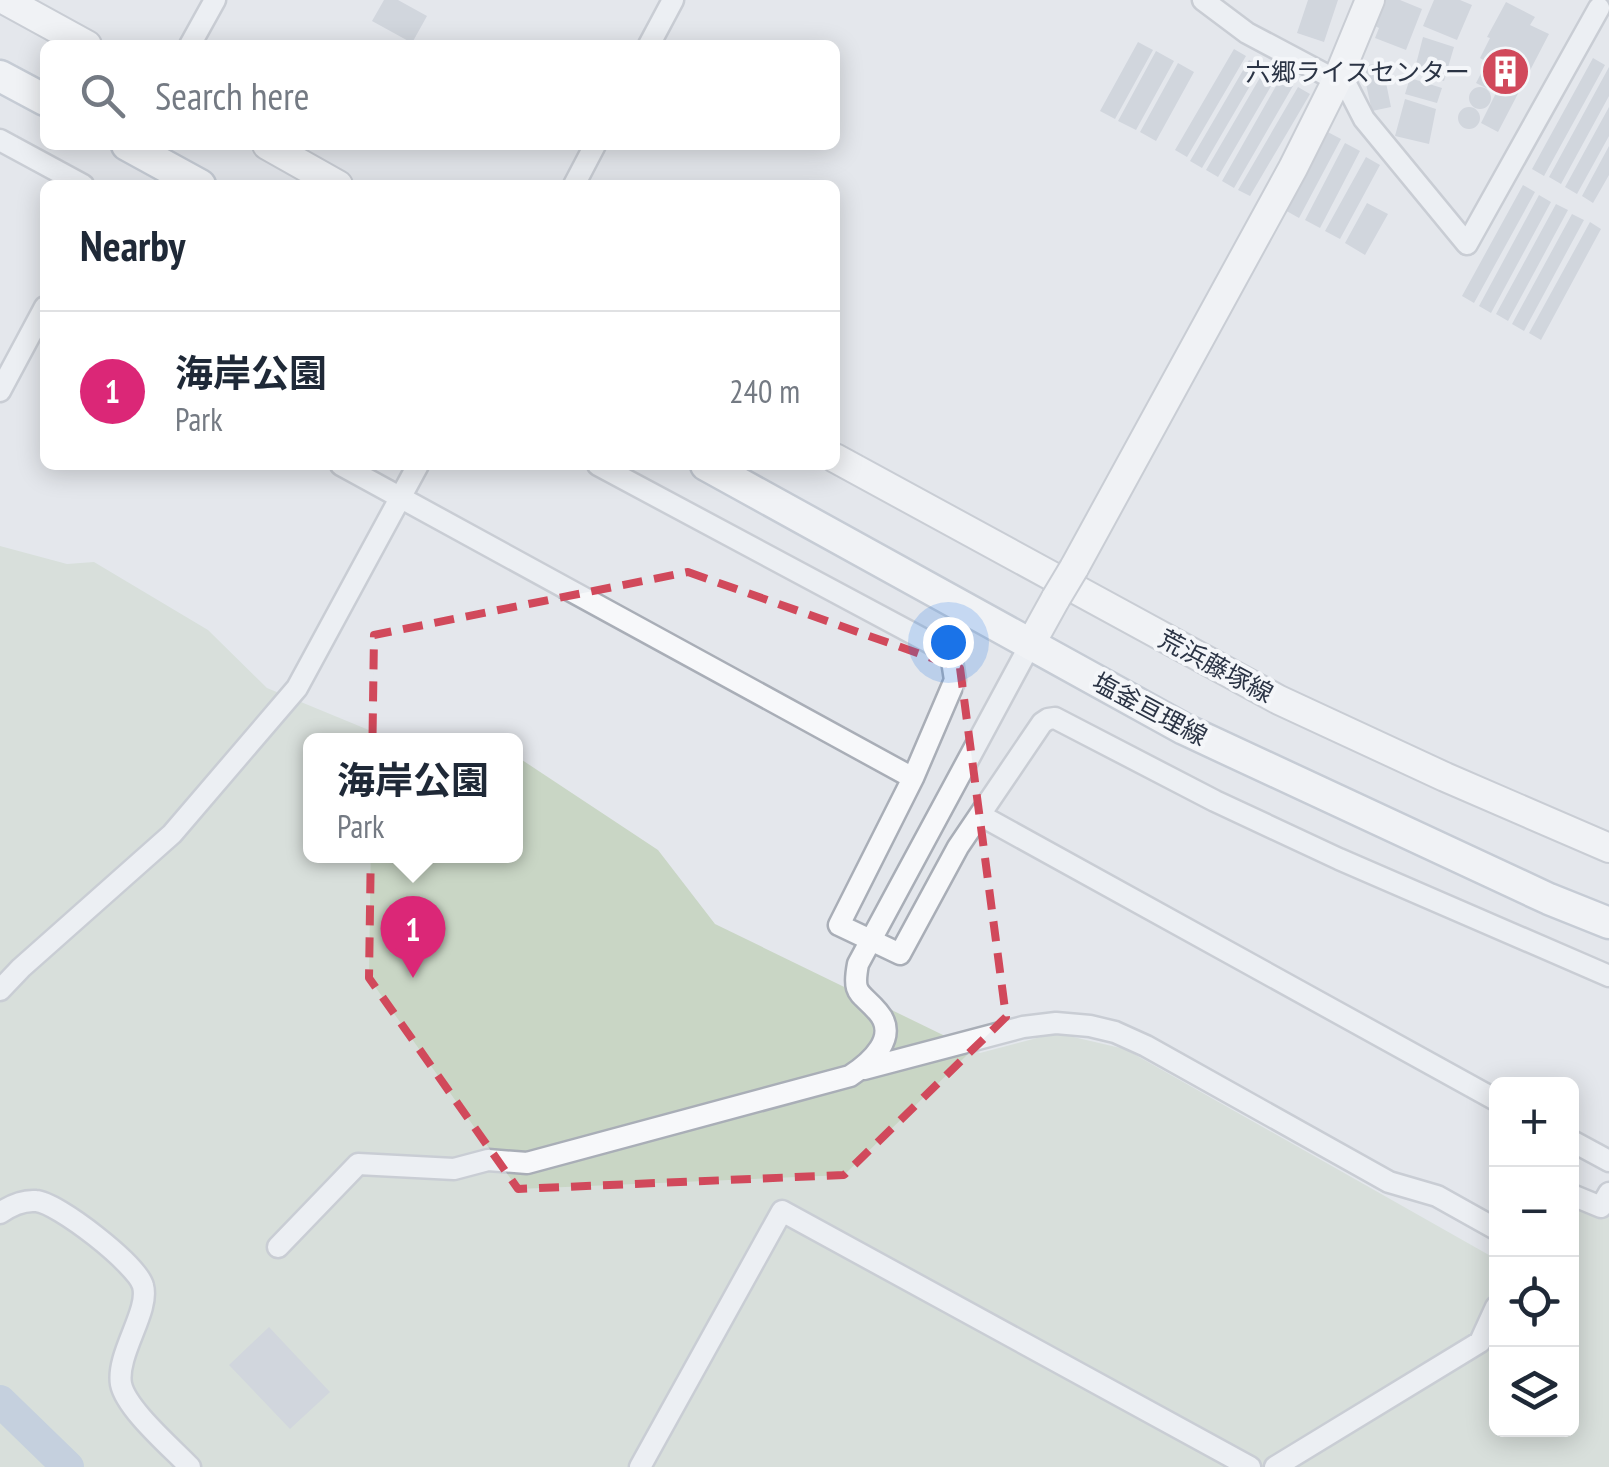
<!DOCTYPE html>
<meta charset="utf-8">
<style>
:root{--surface:#fff;--page:#f6f6f7;--text:#1f2937;--muted:#747a83;--line:#e0e1e3;--accent:#db2777}
body{margin:0;font-family:"PT Sans Narrow","Noto Sans JP",sans-serif;background:var(--page);color:var(--text)}
.controls{position:absolute;right:30px;bottom:30px;display:grid;overflow:hidden;border-radius:15px;box-shadow:0 5px 25px #0003}
.controls button{width:90px;height:90px;display:grid;place-items:center;padding:0;border:0;border-bottom:2px solid var(--line);background:var(--surface);color:var(--text);font:50px sans-serif}
.you{position:absolute;left:948px;top:642px;width:35px;height:35px;margin:-25px;border:8px solid #fff;border-radius:50%;background:#1a73e8;box-shadow:0 0 0 15px #1a73e833}
.badge{display:grid;place-items:center;width:65px;height:65px;border-radius:50%;background:var(--accent);color:#fff;font-size:32px;font-weight:700}
.pin{position:absolute;translate:-50% -82px;filter:drop-shadow(0 2px 5px #0008)}
.pin::after{content:'';position:absolute;top:52px;width:35px;height:30px;background:inherit;clip-path:polygon(0 0,100% 0,50% 100%)}
.popup{position:absolute;left:303px;top:733px;width:220px;height:130px;box-sizing:border-box;display:grid;place-content:center;border-radius:15px;background:var(--surface);filter:drop-shadow(0 2px 8px #0005);font-size:32px;white-space:nowrap;color:var(--muted)}
.popup b{font-size:38px;color:var(--text)}
.popup::after{content:'';position:absolute;left:50%;top:100%;margin-left:-20px;border:20px solid transparent;border-top-color:var(--surface)}
.list{margin:0;padding:0;list-style:none}
h2{display:flex;justify-content:space-between;align-items:center;height:130px;margin:0;padding:0 40px;font-size:42px}
h2 small{font-size:32px;font-weight:400;color:var(--muted)}
.list li{display:grid;grid-template-columns:65px 1fr auto;gap:30px;align-items:center;box-sizing:border-box;height:160px;padding:0 40px;border-top:2px solid var(--line)}
.list b{display:block;font-size:38px;white-space:nowrap}
.list p{margin:0;font-size:32px;white-space:nowrap;color:var(--muted)}
.list em{font-size:32px;font-style:normal;color:var(--muted)}
.icon{flex:none;width:55px;height:55px;fill:none;stroke:currentColor;stroke-width:2;stroke-linecap:round;stroke-linejoin:round}
.map{position:relative;flex:none;width:1609px;height:1467px;overflow:hidden}
.search{position:absolute;background:var(--surface);box-shadow:0 5px 25px #0003;left:40px;top:40px;width:800px;height:110px;display:flex;align-items:center;gap:25px;box-sizing:border-box;padding:0 35px;border-radius:15px;color:var(--muted);font-size:38px}
.panel{position:absolute;background:var(--surface);box-shadow:0 5px 25px #0003;left:40px;top:180px;width:800px;height:290px;border-radius:15px}
.map>svg:first-child{display:block}
</style>
<div class="map">
<svg width="1609" height="1467" viewBox="0 0 1609 1467">
<rect width="100%" height="100%" fill="#e4e7ec"/>
<!-- green -->
<path fill="#c9d6c5" d="M0,546L67,564L94,562L208,630L267,688L393,740H310V856H516V756L658,850L715,924L980,1053L1056,1033L1125,1049L1496,1259V1430H1572V1203L1609,1217V1467H0Z"/>
<g fill="none" stroke-linecap="round" stroke-linejoin="round">
<!-- river -->
<path stroke="#9fb4cc" stroke-width="32" d="M0,1401L68,1467"/>
</g>
<!-- building -->
<path fill="#bbc0ca" d="M384,0H398L427,16L412,43L372,21Z
M1308,0H1338L1324,42L1297,33Z
M1383,0H1400L1422,9L1406,50L1375,38L1379,28L1373,25Z
M1434,0H1460L1472,5L1457,40L1423,26Z
M1506,2L1535,17L1530,25L1549,34L1498,132L1481,123L1496,93L1476,83L1487,62L1480,58L1490,38L1487,37Z
M1423,37L1454,47L1444,81L1414,72Z
M1138,42L1153,50L1115,119L1100,111Z
M1234,49L1246,56L1187,157L1175,150Z
M1156,51L1174,61L1136,130L1118,121Z
M1593,58L1605,65L1544,176L1532,169Z
M1249,60L1261,67L1202,168L1190,161Z
M1178,63L1194,72L1156,141L1140,132Z
M1382,63L1391,107L1372,111L1362,66Z
M1609,67V96L1561,184L1549,177Z
M1265,69L1277,76L1218,177L1206,170Z
M1410,78L1442,88L1437,103L1405,94Z
M1280,79L1293,86L1234,188L1222,181Z
M1298,87L1310,94L1250,196L1238,190Z
M1469 98a11 11 0 1 1 22 0a11 11 0 1 1-22 0Z
M1405,99L1436,109L1429,144L1395,136Z
M1609,107V136L1577,194L1565,187Z
M1458 118a11 11 0 1 1 22 0a11 11 0 1 1-22 0Z
M1324,130L1341,139L1299,218L1283,209Z
M1345,143L1360,151L1320,228L1305,220Z
M1609,146V175L1593,203L1582,196Z
M1366,157L1380,165L1340,239L1325,231Z
M1523,185L1535,192L1474,303L1462,296Z
M1539,195L1551,202L1491,313L1479,306Z
M1367,203L1388,214L1365,255L1345,243Z
M1556,204L1568,210L1508,321L1496,314Z
M1572,214L1584,220L1524,331L1512,324Z
M1590,222L1601,229L1541,340L1529,333Z
M269,1327L330,1392L290,1429L229,1365Z"/>
<g fill="none" stroke-linecap="round" stroke-linejoin="round">
<defs>
<path id="street" d="M1203,0L1247,33L1347,86L1364,119L1467,244L1599,8
M190,45L215,0
M649,45L673,0
M0,140L83,185
M574,185L595,145
M0,391L45,307
M341,465L913,778
M598,465L951,654L955,680L913,778L839,925L900,954L958,847L1042,723L1048,719L1055,718L1215,801L1339,859L1609,976
M980,815L1496,1100
M0,990L21,968L172,834L297,688L418,465
M864,1069L1023,1027L1056,1023L1090,1026L1115,1032L1146,1046L1389,1182L1437,1196L1496,1229
M1572,1141L1609,1161
M1572,1195L1601,1207L1609,1193
M0,1213C10,1206 23,1200 36,1201C57,1202 138,1265 143,1286C150,1311 116,1354 121,1384C126,1409 172,1448 190,1467
M278,1247L358,1164L454,1169L488,1160L527,1163L850,1076C870,1063 900,1037 878,1012C860,991 852,996 858,964L1030,645
M640,1467L782,1211L1250,1467
M1275,1467L1480,1342L1496,1307"/>
<path id="secondary" d="M5,0L87,45
M267,145L338,185
M835,458L1279,700L1445,777L1609,848
M1074,568L1293,168L1337,80L1370,0
M1030,645L1056,598"/>
<path id="primary" d="M0,76L45,100
M127,145L200,185
M706,465L1184,729L1549,899L1609,923"/>
</defs>
<!-- street casing -->
<use href="#street" stroke="#a9aeb7" stroke-width="25"/>
<!-- secondary casing -->
<use href="#secondary" stroke="#a9aeb7" stroke-width="32"/>
<!-- primary casing -->
<use href="#primary" stroke="#a3abb8" stroke-width="35"/>
<!-- street -->
<use href="#street" stroke="#f7f8fa" stroke-width="20"/>
<!-- secondary -->
<use href="#secondary" stroke="#fff" stroke-width="28"/>
<!-- primary -->
<use href="#primary" stroke="#fff" stroke-width="30"/>
<defs>
<path id="secondary-bridge" d="M1056,598L1074,568"/>
</defs>
<!-- secondary-bridge casing -->
<use href="#secondary-bridge" stroke="#a9aeb7" stroke-width="32" stroke-linecap="butt"/>
<!-- secondary-bridge -->
<use href="#secondary-bridge" stroke="#fff" stroke-width="28"/>
</g>
<!-- marked area -->
<path d="M0 0H1609V1467H0ZM688,572L960,668L1006,1017L844,1175L518,1189L369,978L374,635Z" fill="#e4e7ec" fill-opacity=".55" fill-rule="evenodd"/>
<path fill="none" stroke="#d1495b" stroke-width="8" stroke-dasharray="20 12" stroke-linejoin="round" d="M688,572L960,668L1006,1017L844,1175L518,1189L369,978L374,635Z"/>
<!-- icons -->
<defs>
<symbol id="building-disc" viewBox="-11 -11 22 22"><circle r="9.5" fill="#d1495b" stroke="#f4f6f9"/><path d="M-4-6H4V6H1V3H-1V6H-4ZM-2.5-4.3h1.7v1.8h-1.7ZM.8-4.3h1.7v1.8H.8ZM-2.5-1h1.7V.8h-1.7ZM.8-1h1.7V.8H.8Z" fill="#fff"/></symbol>
</defs>
<g fill-rule="evenodd">
<use href="#building-disc" x="1478" y="44" width="55" height="55"/>
</g>
<g text-anchor="middle" dominant-baseline="central" stroke-width="8" stroke-linejoin="round" paint-order="stroke">
<!-- poi labels -->
<g font-size="25" fill="#2b3445" stroke="#f4f6f9" text-anchor="end">
<text x="1470" y="72">六郷ライスセンター</text>
</g>
<!-- street labels -->
<g font-size="25" fill="#2b3445" stroke="#f4f6f9">
<text transform="translate(1216 666) rotate(28)">荒浜藤塚線</text>
<text transform="translate(1150 709) rotate(28)">塩釜亘理線</text>
</g>
</g>
</svg>
<div class="controls">
<button>+</button>
<button>−</button>
<button><svg class="icon" aria-label="locate" viewBox="0 0 24 24"><circle cx="12" cy="12" r="6"/><path d="M12 2v4M12 18v4M2 12h4M18 12h4"/></svg></button>
<button><svg class="icon" aria-label="layers" viewBox="0 0 24 24"><path d="M12 4l9 5-9 5-9-5zM3 14l9 5 9-5"/></svg></button>
</div>
<div class="you"></div>
<div class="pin badge" style="left:413px;top:978px">1</div>
<div class="popup"><b>海岸公園</b>Park</div>
<div class="search"><svg class="icon" aria-label="search" viewBox="0 0 24 24"><circle cx="10" cy="10" r="6"/><path d="M15 15l6 6"/></svg>Search here</div>
<section class="panel">
<h2>Nearby<small></small></h2>
<ul class="list">
<li><span class="badge">1</span><div><b>海岸公園</b><p>Park</p></div><em>240 m</em></li>
</ul>
</section>
</div>
